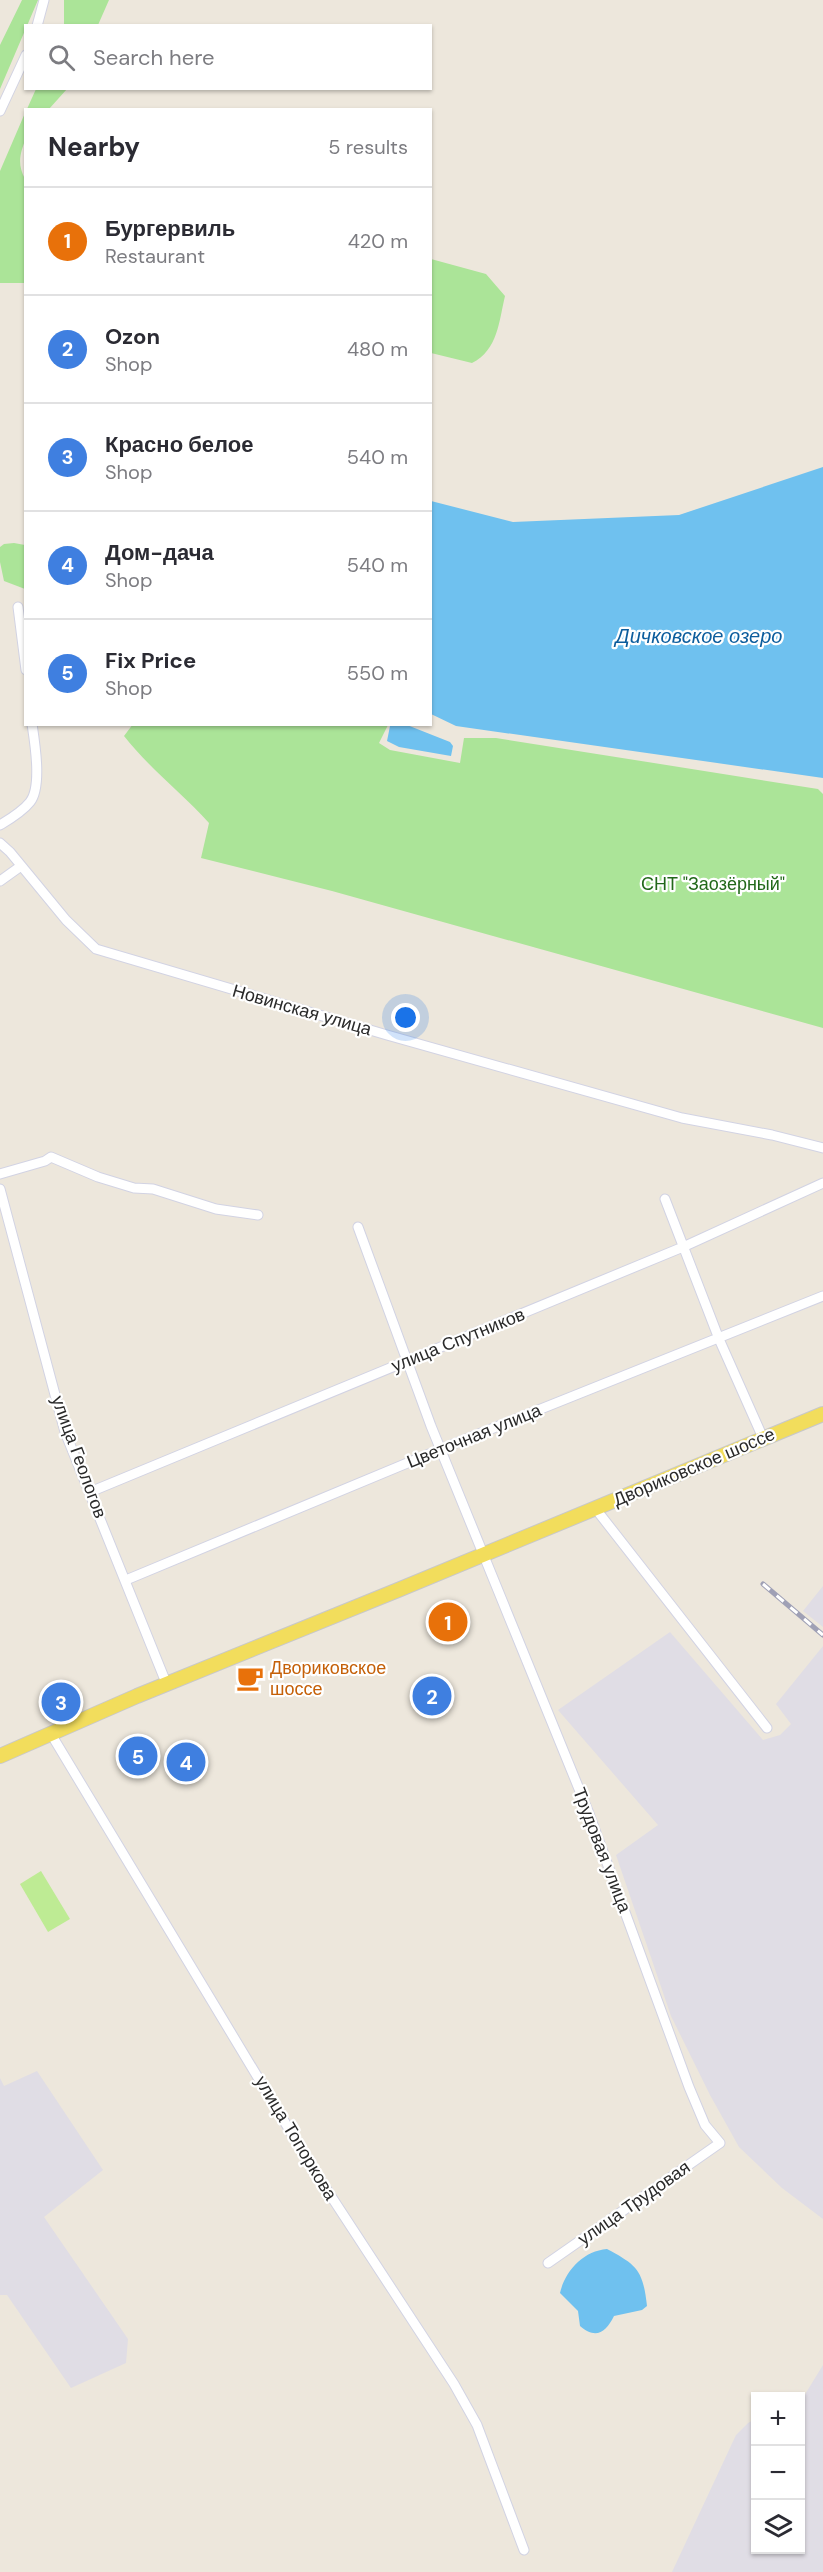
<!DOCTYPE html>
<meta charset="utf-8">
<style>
:root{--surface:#fff;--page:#f2f2f3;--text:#2b2b33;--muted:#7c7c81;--line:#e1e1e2;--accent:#1a73e8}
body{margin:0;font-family:"DM Sans",sans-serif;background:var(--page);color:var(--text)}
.controls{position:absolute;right:18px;bottom:18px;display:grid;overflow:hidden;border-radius:0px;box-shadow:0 2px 4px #0004}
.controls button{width:54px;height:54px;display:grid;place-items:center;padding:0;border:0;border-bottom:2px solid var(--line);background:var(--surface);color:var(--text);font:30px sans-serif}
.you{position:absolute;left:406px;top:1018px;width:21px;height:21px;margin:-15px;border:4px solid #fff;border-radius:50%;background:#1a73e8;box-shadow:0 0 0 9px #1a73e833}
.badge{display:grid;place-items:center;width:39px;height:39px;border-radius:50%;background:var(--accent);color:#fff;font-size:20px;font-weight:700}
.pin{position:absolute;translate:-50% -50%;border:3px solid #fff;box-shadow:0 2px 6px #0006}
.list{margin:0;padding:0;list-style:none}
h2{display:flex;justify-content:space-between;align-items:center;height:78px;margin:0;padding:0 24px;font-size:26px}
h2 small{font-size:20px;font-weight:400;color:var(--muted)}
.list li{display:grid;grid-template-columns:39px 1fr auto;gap:18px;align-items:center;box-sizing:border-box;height:108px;padding:0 24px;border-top:2px solid var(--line)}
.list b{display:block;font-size:22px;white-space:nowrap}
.list p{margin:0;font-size:20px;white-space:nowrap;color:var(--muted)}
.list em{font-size:20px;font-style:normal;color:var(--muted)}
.icon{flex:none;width:33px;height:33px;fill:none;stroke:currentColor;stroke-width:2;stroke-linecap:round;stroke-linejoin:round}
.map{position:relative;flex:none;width:823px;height:2572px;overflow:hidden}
.search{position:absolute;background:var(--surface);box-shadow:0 2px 4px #0004;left:24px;top:24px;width:408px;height:66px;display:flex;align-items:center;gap:15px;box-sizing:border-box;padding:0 21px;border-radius:0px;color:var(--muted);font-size:22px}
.panel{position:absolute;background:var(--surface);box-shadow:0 2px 4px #0004;left:24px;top:108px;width:408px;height:618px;border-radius:0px}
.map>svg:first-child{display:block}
</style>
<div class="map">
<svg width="823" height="2572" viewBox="0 0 823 2572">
<rect width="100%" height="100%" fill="#ede7dc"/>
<!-- industrial -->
<path fill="#e0dde5" d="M823,1586V1627L803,1611Z
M670,1632L763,1740L780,1735L791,1724L776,1704L823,1646V2219L782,2188L739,2147L710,2095L671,2016L616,1855L658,1825L558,1710Z
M37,2071L103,2170L44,2217L128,2339L126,2363L71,2388L7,2295H0V2078L4,2086Z
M823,2365V2572H672L736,2435L748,2423L755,2419L756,2550H800L801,2398L804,2396Z"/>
<!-- green -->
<path fill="#abe498" d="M22,0H38L0,89V45Z
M64,0H109L98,25L64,26Z
M36,89V88L67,89L49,109H27Z
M25,113C26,119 28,131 26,138C20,153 17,164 25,179V283H0V171Z
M431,259L486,274L505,296C499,321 498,350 472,363L431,353Z
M14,543L25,545V589L4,581L0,562V547L4,544Z
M133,724L388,725L379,743L390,750L460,763L464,738H496L818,789L823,794V1028L332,891L201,858L209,823C182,793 149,768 124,736Z"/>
<!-- pitch -->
<path fill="#beeb94" d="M41,1871L70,1919L48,1932L20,1884Z"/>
<!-- water -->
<path fill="#6fc1ef" d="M823,467V778L456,726L431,714V501L513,522L679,515Z
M394,724L407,725L450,742L453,746L451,756L399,747L387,741L390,726Z
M607,2249C637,2265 643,2270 647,2306L642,2310L614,2316C606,2332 596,2340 580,2326L578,2311L560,2293C565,2271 583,2251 607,2249Z"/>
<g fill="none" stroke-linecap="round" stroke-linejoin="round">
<defs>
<path id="street" d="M37,26L44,0
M0,111L26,55
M18,607L26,670
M0,825C10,819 22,812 30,802C42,787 35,744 32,724
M0,843L10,852L66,920L96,949L387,1035L682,1118L772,1135L823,1148
M0,881L21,866
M0,1174L45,1161L51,1157L98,1177L134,1188L153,1189L216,1209L258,1215
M0,1189L65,1432L167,1685
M665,1199L719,1339L763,1438
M358,1227L431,1426L588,1811L689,2087L705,2125L720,2143L548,2263
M90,1492L683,1247L823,1183
M595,1508L767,1728
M126,1580L441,1449L823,1296
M51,1734L310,2164L454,2384L477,2425L524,2550"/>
<path id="primary" d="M0,1756L137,1696L398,1590L823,1414"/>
</defs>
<!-- street casing -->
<use href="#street" stroke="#d2d3e3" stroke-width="11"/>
<!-- primary casing -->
<use href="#primary" stroke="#c8c8c8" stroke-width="16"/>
<!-- street -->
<use href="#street" stroke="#fff" stroke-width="9"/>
<!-- primary -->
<use href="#primary" stroke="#f2dd5c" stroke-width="14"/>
<defs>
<path id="rail" d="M763,1584L823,1635"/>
</defs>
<!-- rail casing -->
<use href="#rail" stroke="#9fa0b5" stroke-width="5"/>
<!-- rail -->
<use href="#rail" stroke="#fff" stroke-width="3" stroke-dasharray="9" stroke-linecap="butt"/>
</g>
<!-- icons -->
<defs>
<symbol id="cafe-bare" viewBox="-9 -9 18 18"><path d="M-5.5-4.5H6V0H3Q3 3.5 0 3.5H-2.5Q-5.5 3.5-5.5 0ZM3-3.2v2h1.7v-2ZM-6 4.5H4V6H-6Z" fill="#e8710a" stroke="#fff" stroke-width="2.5" paint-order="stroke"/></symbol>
</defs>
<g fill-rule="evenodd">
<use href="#cafe-bare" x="231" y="1659" width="38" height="38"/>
</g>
<g text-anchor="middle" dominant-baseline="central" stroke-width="4.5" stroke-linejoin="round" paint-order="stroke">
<!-- park labels -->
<g font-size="18" fill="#22681a" stroke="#fff">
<text x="713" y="884">СНТ "Заозёрный"</text>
</g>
<!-- street labels -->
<g font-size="18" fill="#2a2a2a" stroke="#fff">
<text transform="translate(302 1010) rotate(16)">Новинская улица</text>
<text transform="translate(458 1340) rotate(-22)">улица Спутников</text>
<text transform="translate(474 1436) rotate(-22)">Цветочная улица</text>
<text transform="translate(79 1457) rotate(70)">улица Геологов</text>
<text transform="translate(694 1467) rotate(-23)">Двориковское шоссе</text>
<text transform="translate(602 1850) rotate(69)">Трудовая улица</text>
<text transform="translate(296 2138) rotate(59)">улица Топоркова</text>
<text transform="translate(634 2203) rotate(-35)">улица Трудовая</text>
</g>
<!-- food labels -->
<g font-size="18" fill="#c56008" stroke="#fff" text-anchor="start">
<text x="270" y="1668">Двориковское<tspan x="270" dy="21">шоссе</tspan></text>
</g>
<!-- water labels -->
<g font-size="20" font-style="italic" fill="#0c5d9d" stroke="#fff">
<text x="699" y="636">Дичковское озеро</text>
</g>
</g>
</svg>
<div class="controls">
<button>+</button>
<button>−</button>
<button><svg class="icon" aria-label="layers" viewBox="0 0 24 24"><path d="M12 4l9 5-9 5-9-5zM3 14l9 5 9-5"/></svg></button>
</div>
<div class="you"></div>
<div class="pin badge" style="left:448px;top:1622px;background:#e8710a">1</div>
<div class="pin badge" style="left:432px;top:1696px;background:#3f7fe0">2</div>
<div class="pin badge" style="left:61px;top:1702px;background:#3f7fe0">3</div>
<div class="pin badge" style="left:186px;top:1762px;background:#3f7fe0">4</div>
<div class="pin badge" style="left:138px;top:1756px;background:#3f7fe0">5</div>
<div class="search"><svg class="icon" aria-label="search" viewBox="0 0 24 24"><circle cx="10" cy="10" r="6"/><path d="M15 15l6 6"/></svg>Search here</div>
<section class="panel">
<h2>Nearby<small>5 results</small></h2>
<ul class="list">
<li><span class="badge" style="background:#e8710a">1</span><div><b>Бургервиль</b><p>Restaurant</p></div><em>420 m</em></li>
<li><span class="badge" style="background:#3f7fe0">2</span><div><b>Ozon</b><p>Shop</p></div><em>480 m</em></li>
<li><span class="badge" style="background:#3f7fe0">3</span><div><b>Красно белое</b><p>Shop</p></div><em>540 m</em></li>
<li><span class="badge" style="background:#3f7fe0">4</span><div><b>Дом-дача</b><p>Shop</p></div><em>540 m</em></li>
<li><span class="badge" style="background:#3f7fe0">5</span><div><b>Fix Price</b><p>Shop</p></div><em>550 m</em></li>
</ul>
</section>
</div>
